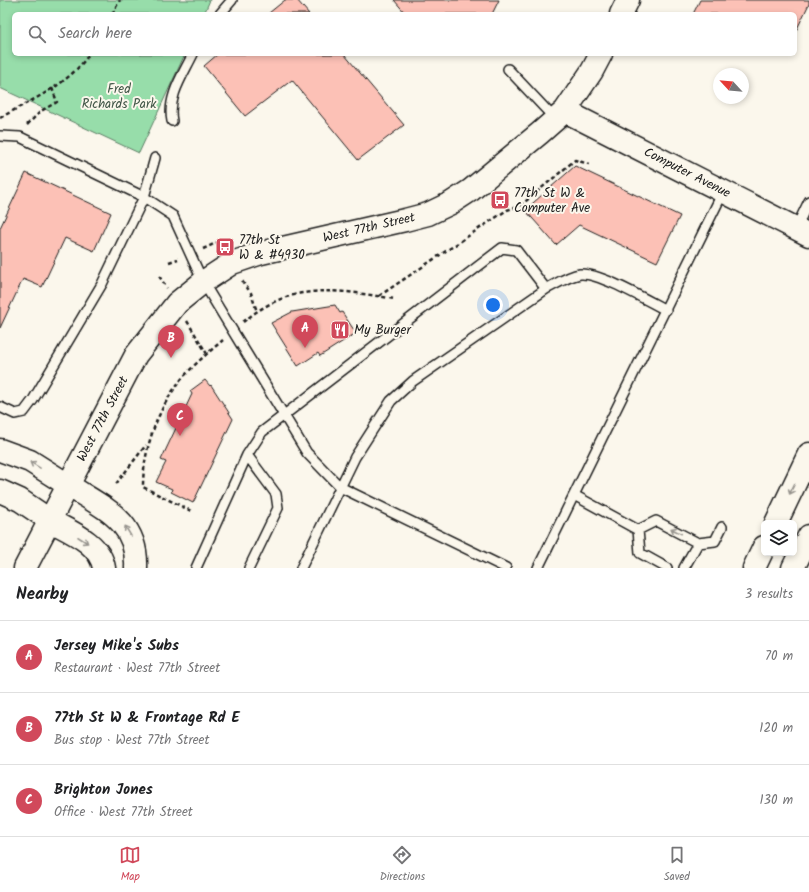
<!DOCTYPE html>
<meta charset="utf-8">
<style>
:root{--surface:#fff;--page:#f2f2f2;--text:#202124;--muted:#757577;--line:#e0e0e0;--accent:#d1495b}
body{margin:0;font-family:Kalam,sans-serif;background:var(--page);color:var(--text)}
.controls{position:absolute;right:12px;bottom:12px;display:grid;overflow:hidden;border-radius:6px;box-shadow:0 2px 6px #0003}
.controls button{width:36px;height:36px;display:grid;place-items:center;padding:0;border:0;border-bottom:1px solid var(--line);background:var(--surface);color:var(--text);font:20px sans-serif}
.compass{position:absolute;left:713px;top:68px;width:36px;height:36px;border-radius:50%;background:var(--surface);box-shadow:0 2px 6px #0003;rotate:296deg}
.you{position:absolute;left:493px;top:305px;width:14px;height:14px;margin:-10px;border:3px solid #fff;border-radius:50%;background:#1a73e8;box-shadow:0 0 0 6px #1a73e833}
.badge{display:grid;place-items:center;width:26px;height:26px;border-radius:50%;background:var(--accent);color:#fff;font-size:13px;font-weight:700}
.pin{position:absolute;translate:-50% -33px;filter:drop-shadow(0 1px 2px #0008)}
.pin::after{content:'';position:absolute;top:21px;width:14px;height:12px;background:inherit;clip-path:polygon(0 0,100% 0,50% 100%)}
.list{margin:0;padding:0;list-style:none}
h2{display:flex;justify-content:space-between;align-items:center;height:52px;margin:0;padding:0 16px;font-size:17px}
h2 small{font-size:13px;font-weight:400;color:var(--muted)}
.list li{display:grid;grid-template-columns:26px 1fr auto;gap:12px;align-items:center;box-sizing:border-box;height:72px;padding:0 16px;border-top:1px solid var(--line)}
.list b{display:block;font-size:15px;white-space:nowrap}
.list p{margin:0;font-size:13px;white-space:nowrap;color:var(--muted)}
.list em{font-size:13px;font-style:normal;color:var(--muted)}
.icon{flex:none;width:22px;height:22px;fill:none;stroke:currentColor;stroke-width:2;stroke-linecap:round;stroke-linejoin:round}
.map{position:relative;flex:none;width:809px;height:568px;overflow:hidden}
.search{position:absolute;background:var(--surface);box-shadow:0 2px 6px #0003;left:12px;right:12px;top:12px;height:44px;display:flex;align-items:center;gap:10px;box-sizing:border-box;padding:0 14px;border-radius:6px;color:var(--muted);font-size:15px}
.sheet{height:268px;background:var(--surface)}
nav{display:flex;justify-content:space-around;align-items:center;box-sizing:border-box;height:56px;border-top:1px solid var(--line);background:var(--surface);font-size:11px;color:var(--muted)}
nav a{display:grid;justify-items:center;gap:2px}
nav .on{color:var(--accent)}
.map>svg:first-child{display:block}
</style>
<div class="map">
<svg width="809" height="568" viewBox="0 0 809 568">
<rect width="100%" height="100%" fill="#fbf7ec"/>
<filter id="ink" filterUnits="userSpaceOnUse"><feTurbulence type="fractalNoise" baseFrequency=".025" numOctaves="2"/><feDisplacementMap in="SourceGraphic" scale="8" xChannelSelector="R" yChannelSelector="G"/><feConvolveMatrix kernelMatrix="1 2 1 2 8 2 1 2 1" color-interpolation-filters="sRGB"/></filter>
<g filter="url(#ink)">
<!-- green -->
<path fill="#97ddaa" stroke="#5a7c63" d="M0,0H210L204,14H14V54H185L139,153L0,88Z"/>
<!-- building -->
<path fill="#fcc1b6" stroke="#1c1c1c" d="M285,0H297L309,14H270L269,13Z
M394,0H499L492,14H406Z
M700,0H809V4L795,33V14H693Z
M218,54H344L404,125L358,160L292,80L245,116L204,66Z
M575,166L680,216L657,262L579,225L556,245L525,210Z
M26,173L111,213L94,251L65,238L42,287L23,279L0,328V228Z
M335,305L340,313L342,312L356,333L320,356L318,353L298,366L271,323L292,312Z
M205,380L210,386L211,385L233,419L193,503L171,492L172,489L156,482L166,462L161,460L192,394L190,391Z"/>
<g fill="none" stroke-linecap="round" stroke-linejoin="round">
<defs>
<path id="lane" d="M220,14L232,0
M508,69L555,119
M172,121C167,97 183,75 193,54
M0,136L20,137L144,197L102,284L33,400L24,412L15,414L0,407
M155,158L144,197L173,216L203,282L307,453L340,487L506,568
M796,228L809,201
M247,455L276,494L278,508L249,568
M574,495L638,530
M638,530L656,521L698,543L684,568
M638,530L640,553L667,568
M698,543L715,541L722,527
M196,568L247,455L262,432L502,248L516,250L546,289
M301,568L355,457L391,401L413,381L546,289C556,284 568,276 580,274C599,272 648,301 666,310
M538,568L723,192"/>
<path id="secondary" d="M621,14L628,0
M565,111L809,235
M68,485C103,508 138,520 136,568
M51,521C71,532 100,543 104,568
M776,523L809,454
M25,568L136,355L177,303L203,282L232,263L261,253L405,220L428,214L451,203L471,190L540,133L565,111L592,71L601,54
M754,568L764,547
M793,568L809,536"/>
<path id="highway" d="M0,450L30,461L68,485
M0,491L20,500L51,521"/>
</defs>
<!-- lane casing -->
<use href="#lane" stroke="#1c1c1c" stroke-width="12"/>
<!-- secondary casing -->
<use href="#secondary" stroke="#1c1c1c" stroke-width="25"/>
<!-- highway casing -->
<use href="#highway" stroke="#1c1c1c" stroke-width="25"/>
<!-- path -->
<path stroke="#1c1c1c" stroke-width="2.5" stroke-dasharray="4 3" stroke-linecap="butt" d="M112,14L120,0
M0,118C32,99 68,86 89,54
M27,125L41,111L57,102L52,88
M203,249L220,241L223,247
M169,262L178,259
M159,276L167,288
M242,281L251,293L257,312
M379,296L507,210L520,206L575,160L589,164
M187,321L207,354
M243,322C252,315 261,308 272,303C308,284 356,292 394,299
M116,484L146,445
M191,511L143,487C143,450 157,410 180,381C193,365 208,353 223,340"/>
<!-- lane -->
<use href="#lane" stroke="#fbf7ec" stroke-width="9"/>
<!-- secondary -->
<use href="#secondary" stroke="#fbf7ec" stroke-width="22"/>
<!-- highway -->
<use href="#highway" stroke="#fbf7ec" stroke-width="22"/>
</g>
<!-- one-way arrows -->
<defs><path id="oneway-shaft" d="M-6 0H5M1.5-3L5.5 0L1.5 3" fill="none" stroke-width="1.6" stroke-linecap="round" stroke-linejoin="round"/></defs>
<g stroke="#97948e">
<use href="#oneway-shaft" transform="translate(35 465) rotate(-149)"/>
<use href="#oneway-shaft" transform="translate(792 489) rotate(116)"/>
<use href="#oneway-shaft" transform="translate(128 531) rotate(-121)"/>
<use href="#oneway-shaft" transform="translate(676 531) rotate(-153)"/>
<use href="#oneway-shaft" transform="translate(83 540) rotate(33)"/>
</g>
</g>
<!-- icons -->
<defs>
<symbol id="bus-square" viewBox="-11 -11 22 22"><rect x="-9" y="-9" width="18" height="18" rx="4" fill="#d1495b" stroke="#fbf7ec"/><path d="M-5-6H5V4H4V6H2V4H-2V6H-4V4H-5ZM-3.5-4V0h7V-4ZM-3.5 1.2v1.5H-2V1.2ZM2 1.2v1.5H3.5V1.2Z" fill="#fff"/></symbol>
<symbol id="restaurant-square" viewBox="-11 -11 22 22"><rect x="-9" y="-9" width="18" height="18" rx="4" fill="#d1495b" stroke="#fbf7ec"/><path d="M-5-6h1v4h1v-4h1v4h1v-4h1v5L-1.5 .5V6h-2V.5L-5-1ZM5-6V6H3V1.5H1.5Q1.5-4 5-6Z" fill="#fff"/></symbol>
</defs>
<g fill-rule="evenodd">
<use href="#bus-square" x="489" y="189" width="22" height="22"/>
<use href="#bus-square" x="214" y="236" width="22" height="22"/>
<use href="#restaurant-square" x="329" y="319" width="22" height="22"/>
</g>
<g text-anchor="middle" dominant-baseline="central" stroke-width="4" stroke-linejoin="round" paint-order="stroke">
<!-- park labels -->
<g font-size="13" fill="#415647" stroke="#fbf7ec">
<text x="119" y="89">Fred<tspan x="119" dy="15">Richards Park</tspan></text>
</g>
<!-- street labels -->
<g font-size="13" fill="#1c1c1c" stroke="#fbf7ec">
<text transform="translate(687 173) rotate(27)">Computer Avenue</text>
<text transform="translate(369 228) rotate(-13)">West 77th Street</text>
<text transform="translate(103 419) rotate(-62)">West 77th Street</text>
</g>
<!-- poi labels -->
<g font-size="13" fill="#1c1c1c" stroke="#fbf7ec" text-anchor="start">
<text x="514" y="193">77th St W &amp;<tspan x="514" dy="15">Computer Ave</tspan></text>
<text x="239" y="240">77th St<tspan x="239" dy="15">W &amp; #4930</tspan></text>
<text x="354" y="330">My Burger</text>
</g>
</g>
</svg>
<div class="controls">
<button><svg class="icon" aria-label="layers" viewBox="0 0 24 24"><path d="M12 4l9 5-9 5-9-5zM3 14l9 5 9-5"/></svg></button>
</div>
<svg class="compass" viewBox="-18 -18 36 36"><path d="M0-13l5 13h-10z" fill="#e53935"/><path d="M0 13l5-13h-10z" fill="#757577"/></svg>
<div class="you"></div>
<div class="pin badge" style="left:305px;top:348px">A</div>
<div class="pin badge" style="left:171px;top:358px">B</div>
<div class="pin badge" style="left:180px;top:436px">C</div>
<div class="search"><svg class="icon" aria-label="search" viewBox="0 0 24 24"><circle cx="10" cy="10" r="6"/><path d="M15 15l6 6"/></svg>Search here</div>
</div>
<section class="sheet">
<h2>Nearby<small>3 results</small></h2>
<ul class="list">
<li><span class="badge">A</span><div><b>Jersey Mike's Subs</b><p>Restaurant · West 77th Street</p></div><em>70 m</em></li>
<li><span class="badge">B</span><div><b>77th St W &amp; Frontage Rd E</b><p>Bus stop · West 77th Street</p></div><em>120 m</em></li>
<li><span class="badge">C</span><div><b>Brighton Jones</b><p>Office · West 77th Street</p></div><em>130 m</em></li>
</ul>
</section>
<nav>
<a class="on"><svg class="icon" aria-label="map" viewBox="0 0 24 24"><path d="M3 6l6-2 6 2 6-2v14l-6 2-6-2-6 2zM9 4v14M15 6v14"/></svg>Map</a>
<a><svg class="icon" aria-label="directions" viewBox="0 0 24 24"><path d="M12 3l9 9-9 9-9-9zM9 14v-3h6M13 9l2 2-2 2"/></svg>Directions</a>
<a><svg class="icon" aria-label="saved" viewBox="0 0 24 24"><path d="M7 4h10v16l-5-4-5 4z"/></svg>Saved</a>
</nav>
